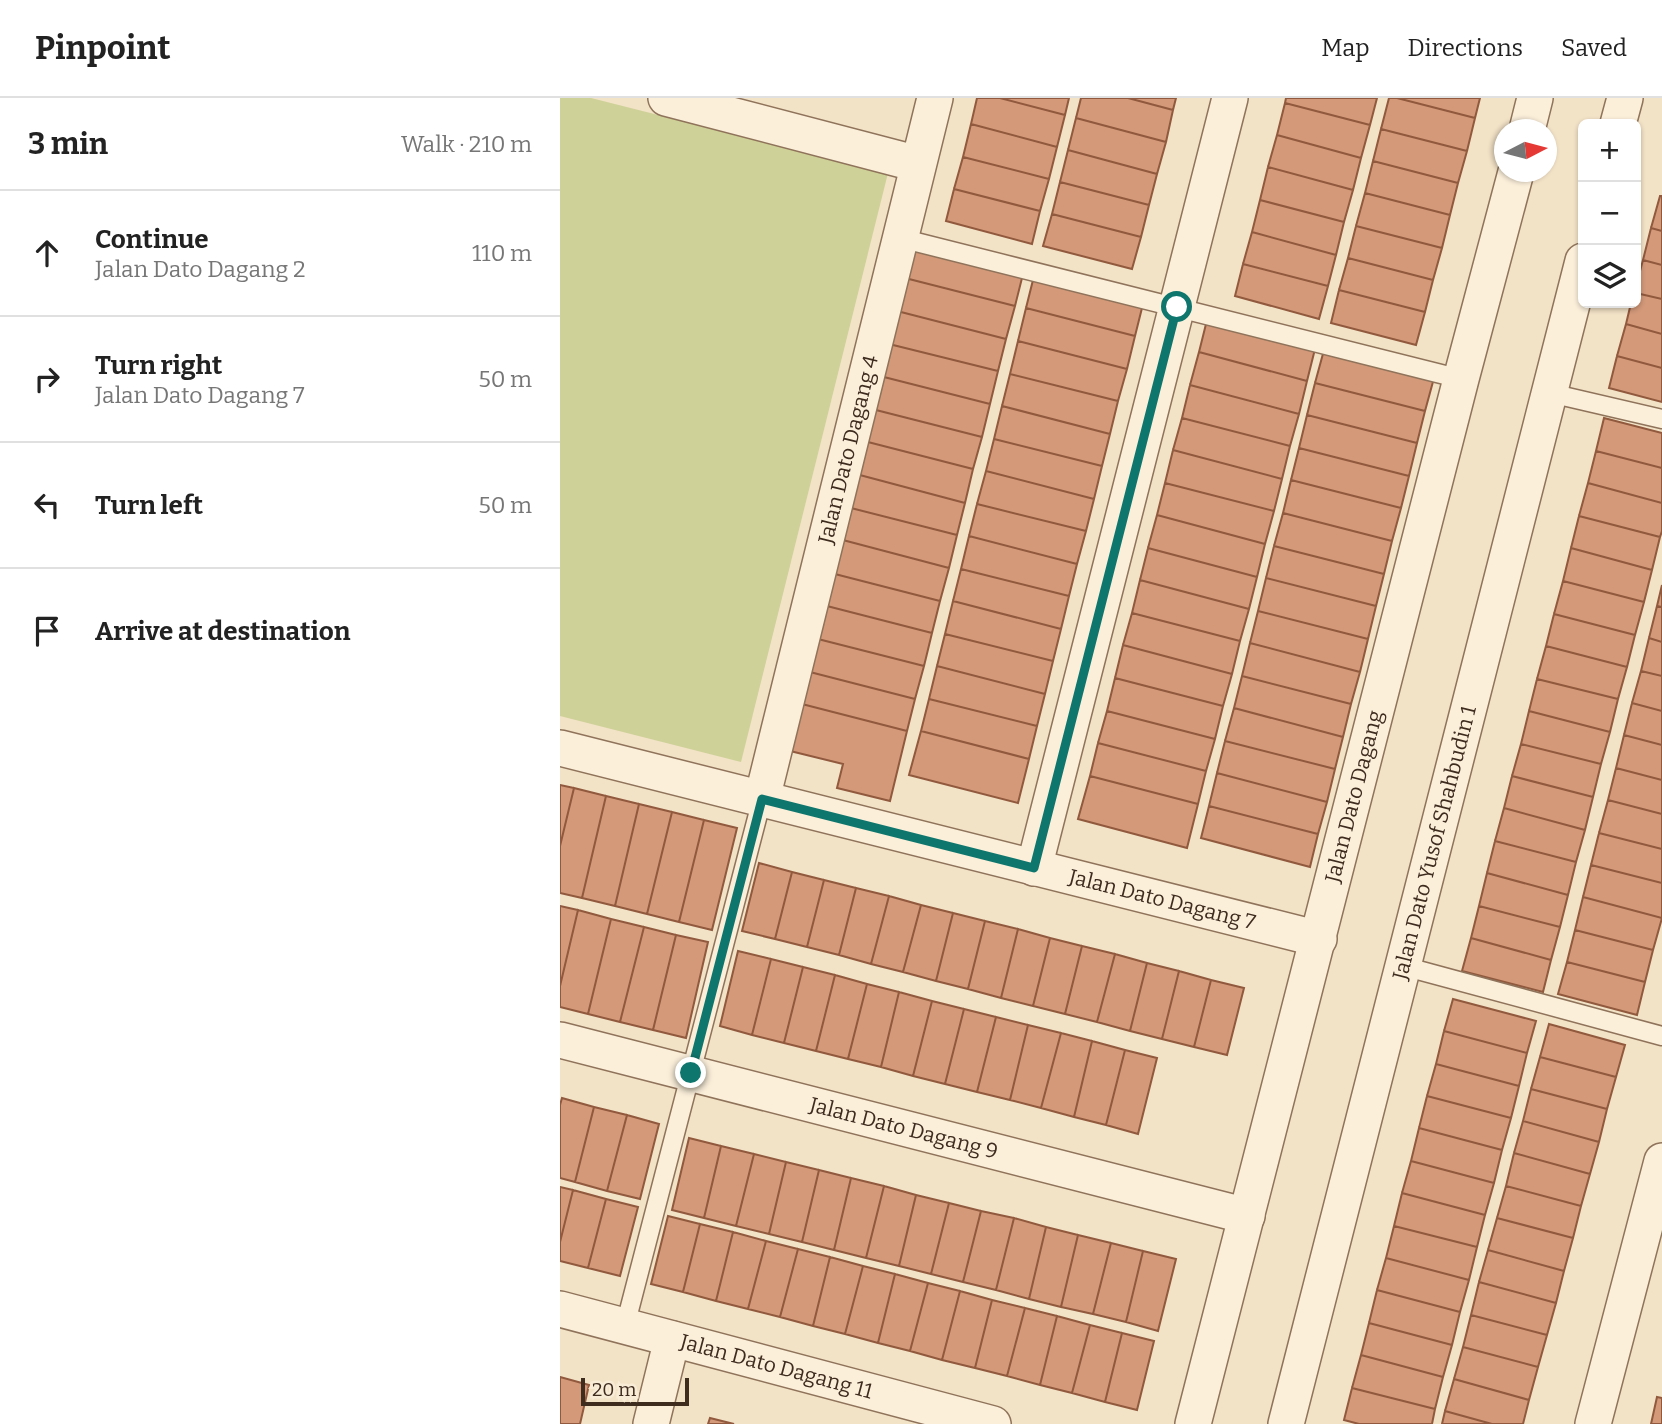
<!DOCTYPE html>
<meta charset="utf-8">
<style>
:root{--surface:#fff;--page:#f6f6f6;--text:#222;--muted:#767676;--line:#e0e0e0}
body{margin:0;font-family:Bitter,serif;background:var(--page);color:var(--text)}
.controls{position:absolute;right:21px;top:21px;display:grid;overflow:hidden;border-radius:10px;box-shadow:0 2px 5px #0004}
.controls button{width:63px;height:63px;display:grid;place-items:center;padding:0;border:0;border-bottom:2px solid var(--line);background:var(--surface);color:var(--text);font:35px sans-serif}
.compass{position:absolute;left:934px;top:21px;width:63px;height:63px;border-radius:50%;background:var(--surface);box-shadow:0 2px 5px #0004;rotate:84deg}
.scale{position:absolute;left:21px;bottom:18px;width:108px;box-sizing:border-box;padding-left:7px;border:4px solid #3e2c1f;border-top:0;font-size:19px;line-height:24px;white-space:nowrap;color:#3e2c1f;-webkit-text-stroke:5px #f8ecd6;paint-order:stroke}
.stop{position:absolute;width:21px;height:21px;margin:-16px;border:5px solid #0f766e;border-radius:50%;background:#fff}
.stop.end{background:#0f766e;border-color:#fff;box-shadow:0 2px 7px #0008}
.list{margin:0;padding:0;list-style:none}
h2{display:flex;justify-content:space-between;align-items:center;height:91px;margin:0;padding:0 28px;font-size:30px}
h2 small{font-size:23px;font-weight:400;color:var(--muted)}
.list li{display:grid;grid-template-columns:46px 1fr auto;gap:21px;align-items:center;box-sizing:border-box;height:126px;padding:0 28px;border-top:2px solid var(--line)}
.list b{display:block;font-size:26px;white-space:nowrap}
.list p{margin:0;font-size:23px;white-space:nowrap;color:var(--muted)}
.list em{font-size:23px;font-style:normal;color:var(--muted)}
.icon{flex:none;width:38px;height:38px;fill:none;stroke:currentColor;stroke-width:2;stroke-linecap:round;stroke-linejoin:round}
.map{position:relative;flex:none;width:1102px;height:1326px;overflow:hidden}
header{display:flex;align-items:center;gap:42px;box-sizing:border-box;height:98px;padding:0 35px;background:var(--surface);border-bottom:2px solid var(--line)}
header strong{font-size:33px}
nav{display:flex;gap:38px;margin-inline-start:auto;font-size:24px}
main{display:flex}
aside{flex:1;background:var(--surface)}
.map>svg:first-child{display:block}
</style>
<header>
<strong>Pinpoint</strong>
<nav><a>Map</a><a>Directions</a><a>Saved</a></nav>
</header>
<main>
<aside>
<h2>3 min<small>Walk · 210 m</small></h2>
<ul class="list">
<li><svg class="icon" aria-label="ahead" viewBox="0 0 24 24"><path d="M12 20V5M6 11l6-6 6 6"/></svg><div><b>Continue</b><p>Jalan Dato Dagang 2</p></div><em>110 m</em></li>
<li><svg class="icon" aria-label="right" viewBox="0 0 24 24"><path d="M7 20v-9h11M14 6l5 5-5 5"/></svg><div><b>Turn right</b><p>Jalan Dato Dagang 7</p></div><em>50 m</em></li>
<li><svg class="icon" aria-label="left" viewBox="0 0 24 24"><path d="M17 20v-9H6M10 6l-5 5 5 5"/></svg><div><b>Turn left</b></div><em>50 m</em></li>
<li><svg class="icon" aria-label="arrive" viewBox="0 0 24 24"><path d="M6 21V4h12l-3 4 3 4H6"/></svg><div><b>Arrive at destination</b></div></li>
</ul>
</aside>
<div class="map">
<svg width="1102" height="1326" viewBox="0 0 1102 1326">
<rect width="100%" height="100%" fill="#f2e2c6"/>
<!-- green -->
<path fill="#ced198" d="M0,0H31L328,75L181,664L0,618Z"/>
<!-- building -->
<path fill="#d39979" stroke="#91593d" stroke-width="2" d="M417,0H440L505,17L497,49L411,26Z
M440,0H509L505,17Z
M521,0H568L613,12L606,44L516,20Z
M568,0H616L613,12Z
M726,0H817L810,27L725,5Z
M829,0H837L915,20L907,53L821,31Z
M837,0H920L915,20Z
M725,5L810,27L801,60L717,37Z
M516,20L606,44L597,76L508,52Z
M411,26L497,49L489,81L403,59Z
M821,31L907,53L898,85L813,63Z
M717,37L801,60L793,92L708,69Z
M508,52L597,76L589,107L500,84Z
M403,59L489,81L480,113L394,91Z
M813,63L898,85L890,117L805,95Z
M708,69L793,92L784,124L700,102Z
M500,84L589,107L581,139L492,116Z
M394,91L480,113L472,146L386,123Z
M805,95L890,117L882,150L796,128Z
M1100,98H1102V133L1091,130Z
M700,102L784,124L776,157L692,134Z
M492,116L581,139L572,171L483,148Z
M796,128L882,150L873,182L788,160Z
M1091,130L1102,133V167L1083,162Z
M692,134L776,157L768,188L683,166Z
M354,147L463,176L455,208L345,180Z
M788,160L873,182L865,214L779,192Z
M1083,162L1102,167V201L1076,195V188Z
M683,166L768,188L759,221L675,198Z
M474,178L583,206L575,238L466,210Z
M345,180L455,208L446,241L337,213Z
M779,192L865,214L856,247L771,225Z
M1076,195L1102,201V236L1066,226L1071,205H1076Z
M466,210L575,238L567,271L458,243Z
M337,213L446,241L438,273L329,246Z
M647,222L755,251L747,283L639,254Z
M1066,226L1102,236V270L1057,258Z
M458,243L567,271L558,303L450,276Z
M329,246L438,273L430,306L320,278Z
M764,252L874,280L865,313L755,285Z
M639,254L747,283L739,316L630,287Z
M1057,258L1102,270V304L1049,290Z
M450,276L558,303L550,336L442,308Z
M320,278L430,306L422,339L312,311Z
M755,285L865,313L857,345L747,317Z
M630,287L739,316L730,348L622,320Z
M442,308L550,336L542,368L434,341Z
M312,311L422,339L413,371L304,343Z
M747,317L857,345L849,378L739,350Z
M622,320L730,348L722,381L613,352Z
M1044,320L1102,335V370L1036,353Z
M434,341L542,368L534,401L426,373Z
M304,343L413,371L405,405L296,376Z
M739,350L849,378L841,410L731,382Z
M613,352L722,381L714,413L605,385Z
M1036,353L1102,370V405L1028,385Z
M426,373L534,401L526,433L417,406Z
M296,376L405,405L397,437L287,409Z
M731,382L841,410L832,443L723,415Z
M605,385L714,413L705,446L597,417Z
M1028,385L1102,405V433L1100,439L1019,418Z
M417,406L526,433L517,466L409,438Z
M287,409L397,437L389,470L279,441Z
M723,415L832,443L824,476L714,448Z
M597,417L705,446L697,479L588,450Z
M1019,418L1100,439L1092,472L1011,450Z
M409,438L517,466L509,498L401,471Z
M279,441L389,470L380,503L271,475Z
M714,448L824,476L816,508L706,480Z
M588,450L697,479L689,511L580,482Z
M1011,450L1092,472L1084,504L1003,483Z
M401,471L509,498L501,531L393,503Z
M271,475L380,503L372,535L263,507Z
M706,480L816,508L808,541L698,513Z
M580,482L689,511L680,543L572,515Z
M1003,483L1084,504L1075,537L994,516Z
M1102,487V509L1097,508Z
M393,503L501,531L493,563L385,536Z
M263,507L372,535L364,568L254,540Z
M1097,508L1102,509V544L1089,540Z
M698,513L808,541L800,574L690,545Z
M572,515L680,543L672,576L563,547Z
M994,516L1075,537L1067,569L986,548Z
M385,536L493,563L485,596L377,568Z
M254,540L364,568L355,601L246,573Z
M1089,540L1102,544V578L1081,573Z
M690,545L800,574L791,606L682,578Z
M563,547L672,576L663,608L555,580Z
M986,548L1067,569L1058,601L977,581Z
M377,568L485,596L477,628L369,601Z
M246,573L355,601L347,633L238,605Z
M1081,573L1102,578V613L1072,605Z
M682,578L791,606L783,639L674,610Z
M555,580L663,608L655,641L547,613Z
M977,581L1058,601L1050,634L969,613Z
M369,601L477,628L469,661L361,633Z
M238,605L347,633L330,703L277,690L283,666L226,652Z
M1072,605L1102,613V647L1064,637Z
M674,610L783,639L775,671L665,643Z
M547,613L655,641L646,673L538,645Z
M969,613L1050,634L1041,666L961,646Z
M361,633L469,661L458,705L349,677Z
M1064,637L1102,647V682L1056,670Z
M665,643L775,671L767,704L657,675Z
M538,645L646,673L638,706L530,678Z
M961,646L1041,666L1033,699L952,678Z
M1056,670L1102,682V716L1048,702Z
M657,675L767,704L758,736L649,708Z
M530,678L638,706L627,750L518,721Z
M952,678L1033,699L1025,732L944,710Z
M0,687L14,690L0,748Z
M14,690L46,698L22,800L0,795V748Z
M46,698L79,706L55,808L22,800Z
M1048,702L1102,716V751L1039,735Z
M79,706L112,714L87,816L55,808Z
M649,708L758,736L750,769L641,740Z
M944,710L1025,732L1016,764L935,743Z
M112,714L144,722L119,824L87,816Z
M144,722L177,730L152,832L119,824Z
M1039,735L1102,751V785L1031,767Z
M935,743L1016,764L1008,797L927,775Z
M199,765L232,774L215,841L182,833Z
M1031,767L1102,785V820L1023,799Z
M232,774L264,782L247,849L215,841Z
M927,775L1008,797L1000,829L919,808Z
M264,782L296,790L279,857L247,849Z
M296,790L329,798L311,866L279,857Z
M329,798L361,807L343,874L311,866Z
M1023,799L1102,820L1093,852L1015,832Z
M361,807L393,815L376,883L343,874Z
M0,808L18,812L0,888Z
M919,808L1000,829L991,862L911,840Z
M18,812L51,821L28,916L0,909V888Z
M393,815L425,823L408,891L376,883Z
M51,821L84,829L60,924L28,916Z
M425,823L458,831L441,900L408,891Z
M84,829L116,837L93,932L60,924Z
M458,831L490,840L473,908L441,900Z
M1015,832L1093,852L1085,884L1007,864Z
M116,837L148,844L126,940L93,932Z
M490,840L522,848L505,916L473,908Z
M911,840L991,862L983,894L902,873Z
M522,848L555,856L537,924L505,916Z
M178,853L211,861L192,937L160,928Z
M555,856L587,865L570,933L537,924Z
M211,861L243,869L224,945L192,937Z
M1007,864L1085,884L1077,917L998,896Z
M587,865L619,873L602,941L570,933Z
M243,869L275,877L256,953L224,945Z
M619,873L651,882L634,949L602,941Z
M275,877L307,886L288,961L256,953Z
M651,882L684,890L667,957L634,949Z
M307,886L339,894L321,969L288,961Z
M339,894L372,903L353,978L321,969Z
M893,901L976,923L967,955L884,933Z
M372,903L404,911L385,986L353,978Z
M404,911L436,919L417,994L385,986Z
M436,919L468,927L450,1002L417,994Z
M989,926L1065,947L1056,979L980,959Z
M468,927L501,935L481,1010L450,1002Z
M884,933L967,955L959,988L876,966Z
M501,935L532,943L514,1019L481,1010Z
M532,943L565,952L546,1027L514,1019Z
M565,952L597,960L578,1036L546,1027Z
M980,959L1056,979L1047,1011L971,991Z
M876,966L959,988L951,1020L867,998Z
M971,991L1047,1011L1039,1044L963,1023Z
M867,998L951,1020L942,1052L859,1030Z
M2,1000L34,1009L15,1084L0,1080V1007Z
M34,1009L67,1017L47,1093L15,1084Z
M67,1017L99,1026L80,1101L47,1093Z
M963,1023L1039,1044L1030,1076L954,1055Z
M859,1030L942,1052L934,1085L851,1063Z
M129,1040L161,1048L144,1120L112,1112Z
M161,1048L194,1056L176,1128L144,1120Z
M954,1055L1030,1076L1021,1108L946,1088Z
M194,1056L226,1064L209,1136L176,1128Z
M851,1063L934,1085L925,1117L842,1095Z
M226,1064L259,1072L242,1144L209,1136Z
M259,1072L291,1080L274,1152L242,1144Z
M291,1080L324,1088L306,1160L274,1152Z
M324,1088L356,1097L339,1168L306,1160Z
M946,1088L1021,1108L1013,1140L937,1120Z
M0,1089L13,1092L0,1144Z
M13,1092L46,1101L28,1170L0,1163V1144Z
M842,1095L925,1117L917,1149L834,1128Z
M356,1097L389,1105L371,1176L339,1168Z
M46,1101L78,1109L60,1178L28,1170Z
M389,1105L421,1113L403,1184L371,1176Z
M421,1113L454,1120L436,1192L403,1184Z
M108,1118L140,1126L123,1194L91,1186Z
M454,1120L486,1129L469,1201L436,1192Z
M937,1120L1013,1140L1004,1173L928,1152Z
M140,1126L173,1134L156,1203L123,1194Z
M834,1128L917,1149L909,1182L826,1160Z
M486,1129L518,1137L501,1209L469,1201Z
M173,1134L206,1143L188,1211L156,1203Z
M518,1137L551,1145L533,1216L501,1209Z
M206,1143L238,1151L220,1219L188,1211Z
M551,1145L583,1153L566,1224L533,1216Z
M238,1151L270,1159L253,1228L220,1219Z
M928,1152L1004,1173L996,1205L919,1184Z
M583,1153L616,1161L598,1233L566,1224Z
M270,1159L303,1168L285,1236L253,1228Z
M826,1160L909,1182L900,1214L817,1192Z
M303,1168L335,1176L318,1245L285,1236Z
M335,1176L368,1185L350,1253L318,1245Z
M919,1184L996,1205L987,1237L911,1217Z
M368,1185L400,1193L382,1262L350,1253Z
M817,1192L900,1214L892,1247L809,1225Z
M400,1193L432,1202L415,1270L382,1262Z
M432,1202L465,1210L447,1278L415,1270Z
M465,1210L497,1218L480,1287L447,1278Z
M911,1217L987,1237L978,1269L903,1249Z
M497,1218L530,1227L512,1295L480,1287Z
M809,1225L892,1247L883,1279L801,1257Z
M530,1227L562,1235L545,1304L512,1295Z
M562,1235L594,1243L577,1312L545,1304Z
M903,1249L978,1269L969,1302L894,1281Z
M801,1257L883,1279L875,1311L792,1290Z
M0,1279L29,1287L20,1326H0Z
M894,1281L969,1302L963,1326H932L885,1313Z
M792,1290L875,1311L872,1326H799L784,1322Z
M1097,1299L1102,1300V1326H1091Z
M885,1313L932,1326H882Z
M150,1320L174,1326H148Z"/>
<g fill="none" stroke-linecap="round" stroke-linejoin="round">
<defs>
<path id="lane" d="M340,140L901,281
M990,295L1102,321
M843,868L1102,938
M65,1228L202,701"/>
<g id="street">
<path d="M106,0L358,66"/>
<path d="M1058,26L1065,0"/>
<path d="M967,32L975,0"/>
<path id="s1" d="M0,650L759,841"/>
<path id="s2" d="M202,701L375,0"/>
<path d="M474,770L670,0"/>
<path id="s3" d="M0,942L687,1118"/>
<path id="s4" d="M0,1211L433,1326"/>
<path d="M91,1326L112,1241"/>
<path id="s5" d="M633,1326L901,281L956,74"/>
<path id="s6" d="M726,1326L1023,163"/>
<path d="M1033,1326L1102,1063"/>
</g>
</defs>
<!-- lane casing -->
<use href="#lane" stroke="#8f735a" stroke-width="21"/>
<!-- street casing -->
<use href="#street" stroke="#8f735a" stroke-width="38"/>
<!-- lane -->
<use href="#lane" stroke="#fbefda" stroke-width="18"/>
<!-- street -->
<use href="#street" stroke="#fbefda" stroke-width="35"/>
</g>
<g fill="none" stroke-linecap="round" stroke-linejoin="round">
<!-- route -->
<path stroke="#0f766e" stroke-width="9" d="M131,975L202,701L474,770L617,209"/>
</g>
<g text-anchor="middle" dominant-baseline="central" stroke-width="6" stroke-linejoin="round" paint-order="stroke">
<!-- street labels -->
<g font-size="21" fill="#3e2c1f" stroke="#f8ecd6">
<text stroke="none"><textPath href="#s2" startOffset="360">Jalan Dato Dagang 4</textPath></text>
<text stroke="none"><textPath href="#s5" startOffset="648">Jalan Dato Dagang</textPath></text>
<text stroke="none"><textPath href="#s6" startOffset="600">Jalan Dato Yusof Shahbudin 1</textPath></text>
<text stroke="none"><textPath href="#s1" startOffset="621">Jalan Dato Dagang 7</textPath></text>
<text stroke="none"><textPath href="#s3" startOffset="355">Jalan Dato Dagang 9</textPath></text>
<text stroke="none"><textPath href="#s4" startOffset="224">Jalan Dato Dagang 11</textPath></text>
</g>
</g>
</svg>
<div class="controls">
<button>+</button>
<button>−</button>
<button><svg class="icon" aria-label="layers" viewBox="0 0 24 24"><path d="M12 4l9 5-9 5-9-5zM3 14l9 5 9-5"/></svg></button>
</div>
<svg class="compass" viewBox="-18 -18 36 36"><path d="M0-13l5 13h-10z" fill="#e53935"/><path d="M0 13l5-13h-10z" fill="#767676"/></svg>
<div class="scale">20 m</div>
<div class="stop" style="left:617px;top:209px"></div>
<div class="stop end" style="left:131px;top:975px"></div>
</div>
</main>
